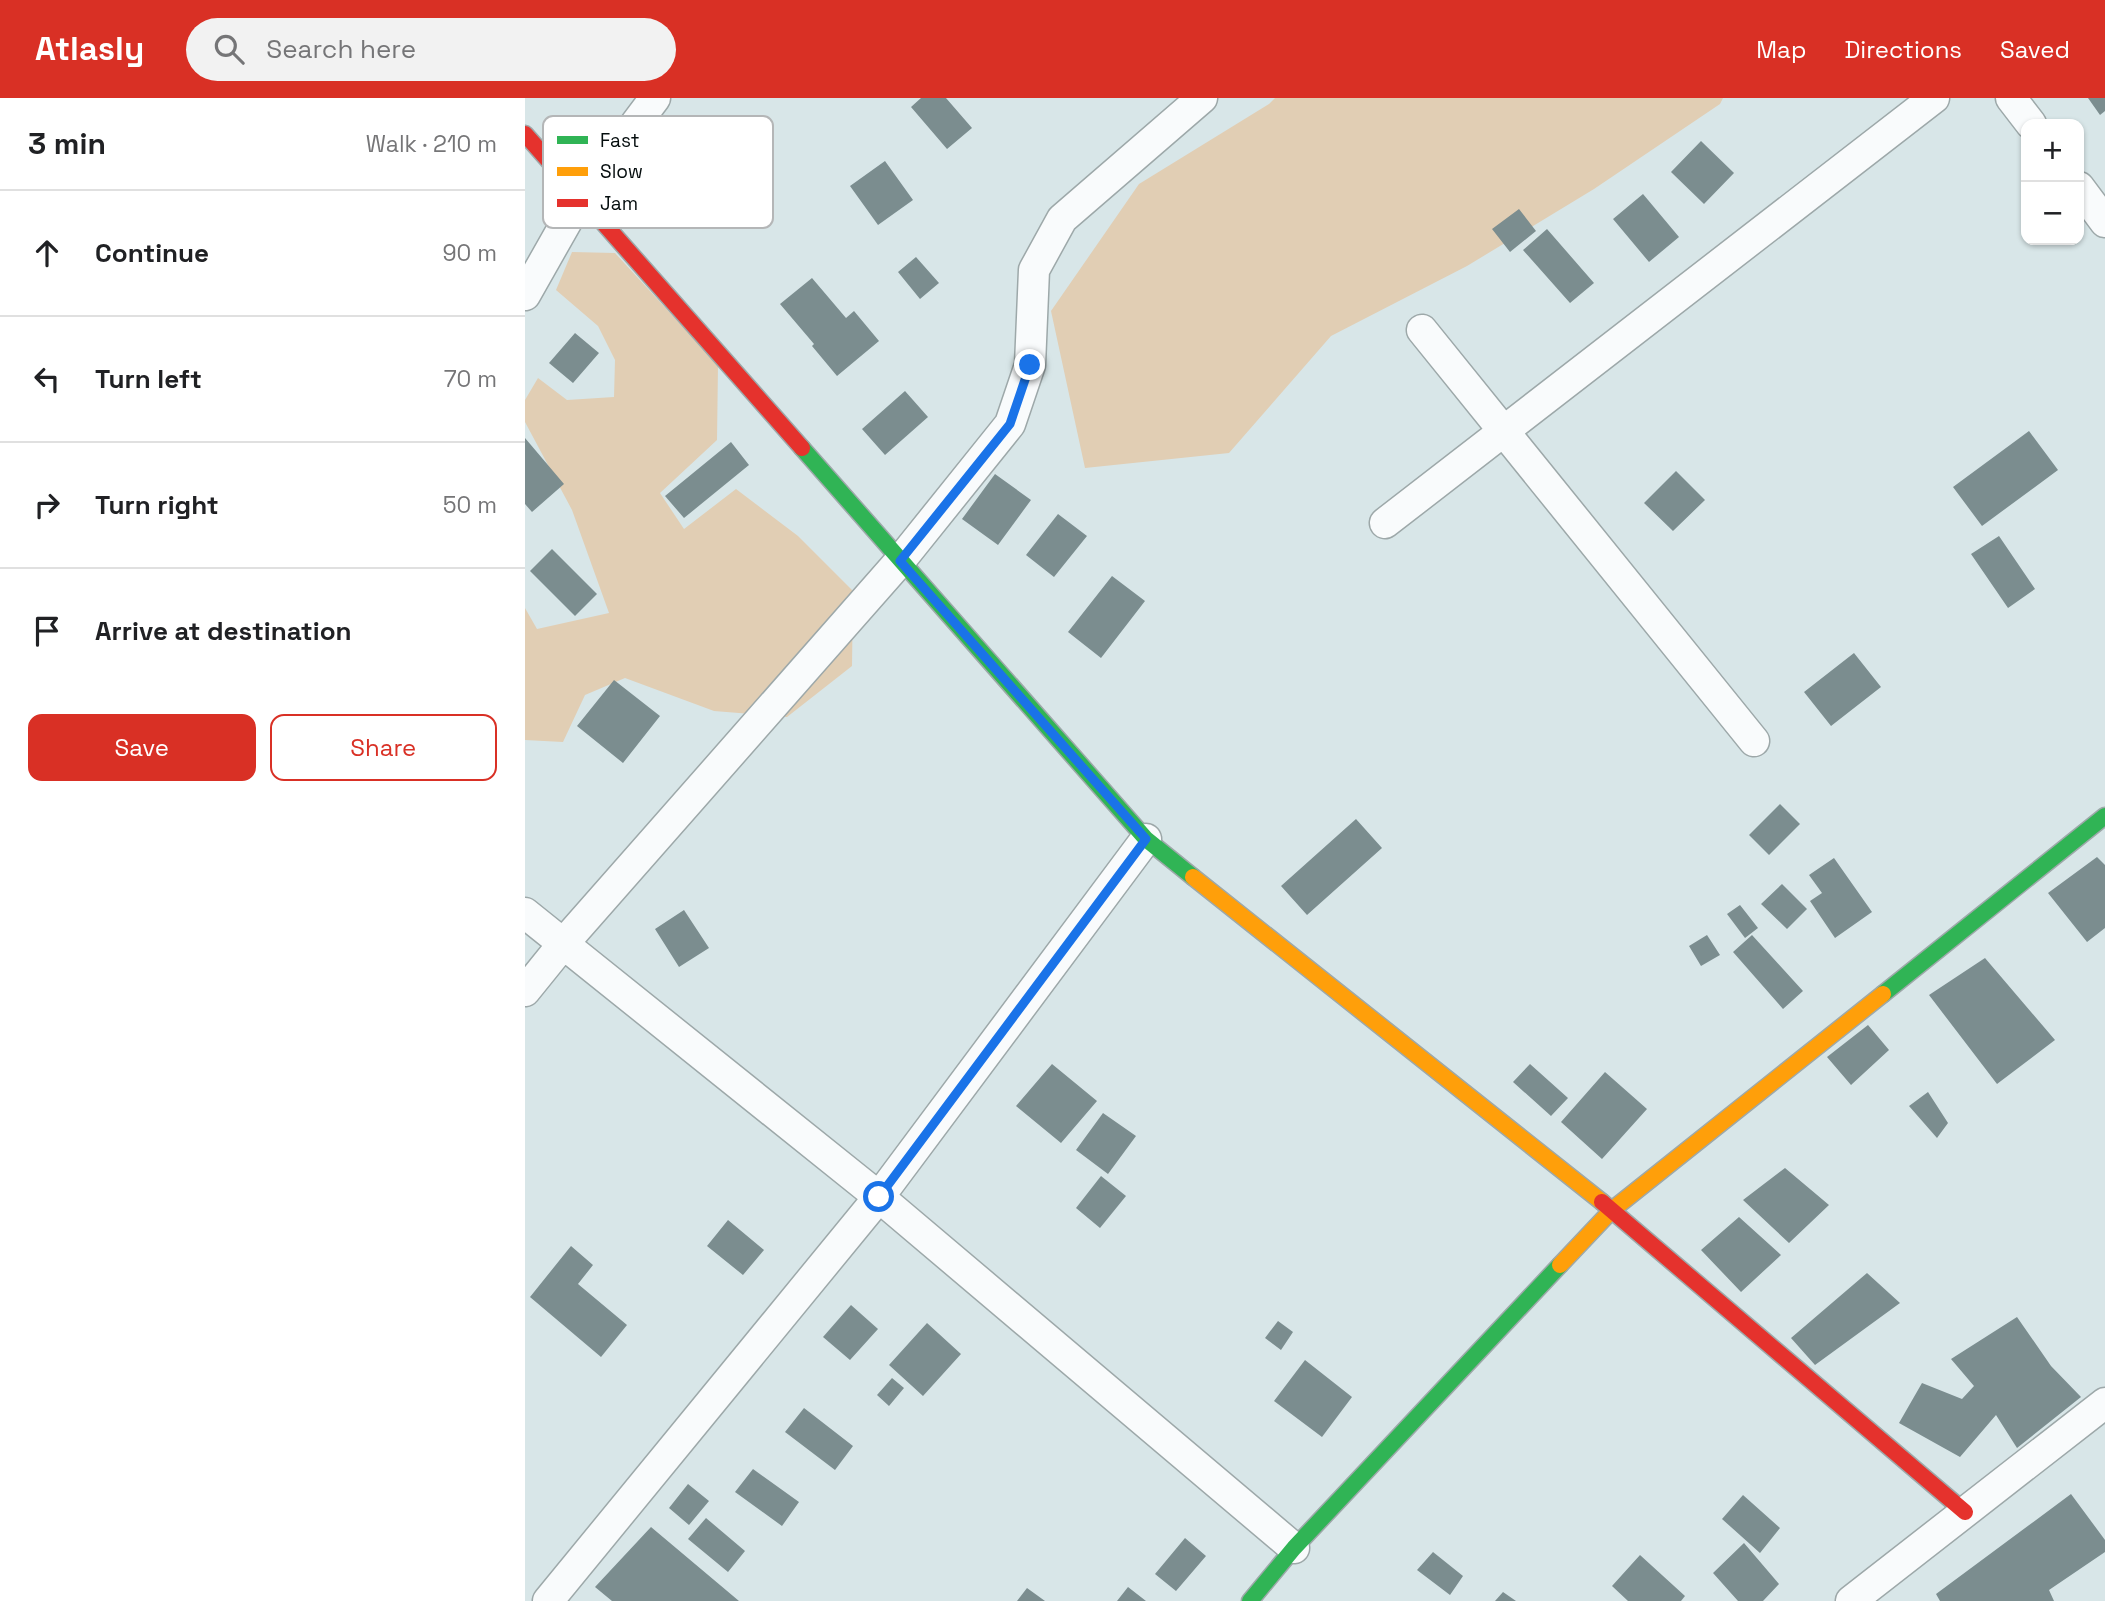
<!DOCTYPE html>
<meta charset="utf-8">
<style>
:root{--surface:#fff;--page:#f2f2f2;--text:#202124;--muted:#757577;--line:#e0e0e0;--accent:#d93025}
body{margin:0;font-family:"Space Grotesk",sans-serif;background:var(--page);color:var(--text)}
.controls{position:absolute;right:21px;top:21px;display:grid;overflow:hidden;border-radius:14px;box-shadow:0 2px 5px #0004}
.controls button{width:63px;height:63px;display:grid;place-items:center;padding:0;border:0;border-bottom:2px solid var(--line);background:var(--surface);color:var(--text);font:35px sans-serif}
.stop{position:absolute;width:21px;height:21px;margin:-16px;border:5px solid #1a73e8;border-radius:50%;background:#fff}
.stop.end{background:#1a73e8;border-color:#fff;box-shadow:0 2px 7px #0008}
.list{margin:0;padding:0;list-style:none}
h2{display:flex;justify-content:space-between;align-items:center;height:91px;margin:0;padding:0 28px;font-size:30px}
h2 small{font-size:23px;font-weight:400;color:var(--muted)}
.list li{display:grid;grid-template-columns:46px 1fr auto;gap:21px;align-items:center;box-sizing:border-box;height:126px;padding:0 28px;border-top:2px solid var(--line)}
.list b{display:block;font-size:26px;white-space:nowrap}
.list em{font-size:23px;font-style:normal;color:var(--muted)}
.actions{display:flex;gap:14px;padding:21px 28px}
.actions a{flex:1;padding:16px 0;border:2px solid var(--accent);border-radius:14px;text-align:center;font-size:24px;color:var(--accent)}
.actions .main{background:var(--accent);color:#fff}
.icon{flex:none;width:38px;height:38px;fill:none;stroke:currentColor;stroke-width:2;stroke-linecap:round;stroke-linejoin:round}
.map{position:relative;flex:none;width:1580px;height:1503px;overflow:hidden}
header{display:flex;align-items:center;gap:42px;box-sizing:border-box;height:98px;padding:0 35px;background:var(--accent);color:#fff}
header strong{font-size:33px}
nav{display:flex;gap:38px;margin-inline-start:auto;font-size:24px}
.search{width:490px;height:63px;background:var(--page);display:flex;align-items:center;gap:18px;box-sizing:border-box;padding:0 24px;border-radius:38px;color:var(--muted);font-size:26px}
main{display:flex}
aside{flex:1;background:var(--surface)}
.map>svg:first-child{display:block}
</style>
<header>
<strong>Atlasly</strong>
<div class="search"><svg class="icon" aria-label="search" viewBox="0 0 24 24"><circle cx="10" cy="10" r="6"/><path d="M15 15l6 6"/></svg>Search here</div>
<nav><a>Map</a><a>Directions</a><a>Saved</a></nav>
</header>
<main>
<aside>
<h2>3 min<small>Walk · 210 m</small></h2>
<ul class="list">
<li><svg class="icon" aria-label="ahead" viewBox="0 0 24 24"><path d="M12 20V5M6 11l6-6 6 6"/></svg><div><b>Continue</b></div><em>90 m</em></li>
<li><svg class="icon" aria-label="left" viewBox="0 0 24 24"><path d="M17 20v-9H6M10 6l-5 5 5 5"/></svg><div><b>Turn left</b></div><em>70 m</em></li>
<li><svg class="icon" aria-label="right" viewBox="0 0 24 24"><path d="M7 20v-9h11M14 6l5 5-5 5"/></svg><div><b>Turn right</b></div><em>50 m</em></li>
<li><svg class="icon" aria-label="arrive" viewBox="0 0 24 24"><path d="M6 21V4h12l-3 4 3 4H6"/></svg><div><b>Arrive at destination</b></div></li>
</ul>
<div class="actions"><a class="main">Save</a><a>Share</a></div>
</aside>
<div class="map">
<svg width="1580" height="1503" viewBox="0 0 1580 1503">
<rect width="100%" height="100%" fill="#d8e6e8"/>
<!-- green -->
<path fill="#e1ceb4" d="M750,0H1198L1195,6L1069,91L942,168L806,238L704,355L560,370L526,213L614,86L744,6Z
M47,154L90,155L193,267L192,342L135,395L159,431L211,391L273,438L328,493L327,568L262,619L189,613L100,580L60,597L38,644L0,642V510L12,531L84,515L47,412L0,324V302L13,280L42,302L89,299L90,262L73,228L31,192Z"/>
<!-- building -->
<path fill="#7b8d8f" d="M396,0H421L447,30L422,51L386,9Z
M1563,0H1580V13L1575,17Z
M1176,43L1209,75L1179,106L1146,74Z
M360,63L388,102L353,127L325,88Z
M1118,96L1154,139L1124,164L1088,121Z
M994,111L1011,133L985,154L967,131Z
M1022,131L1069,185L1045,205L998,152Z
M391,159L414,185L395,201L373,174Z
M287,180L321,220L329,213L354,243L312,278L287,248L289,246L255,206Z
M50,235L74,255L48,285L24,265Z
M380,293L403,319L360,357L337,331Z
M1504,333L1533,372L1457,428L1428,389Z
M0,340L39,386L7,414L0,406Z
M206,344L224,367L159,420L140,398Z
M1151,373L1180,402L1148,433L1119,405Z
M470,376L506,402L473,447L437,421Z
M533,416L562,438L529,479L501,457Z
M1474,438L1510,491L1483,510L1446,456Z
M27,451L72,496L50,518L5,473Z
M587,478L620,503L576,560L543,534Z
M1329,555L1356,589L1306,628L1279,594Z
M89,582L135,618L98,665L52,628Z
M1255,706L1275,726L1244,757L1224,737Z
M831,721L857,750L782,817L756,788Z
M1572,759L1580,767V830L1562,844L1523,795Z
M1309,760L1347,814L1310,840L1285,803L1297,795L1284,777Z
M1257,786L1282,811L1262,831L1236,806Z
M1215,807L1233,830L1220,840L1202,816Z
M159,812L184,850L154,869L130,831Z
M1182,837L1195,857L1176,868L1164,848Z
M1227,837L1278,893L1258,911L1208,854Z
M1460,860L1530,942L1472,986L1404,897Z
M1343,927L1364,952L1326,987L1302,959Z
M527,966L572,1003L536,1045L491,1008Z
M1005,966L1043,1000L1026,1018L988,984Z
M1080,974L1122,1011L1077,1061L1036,1024Z
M1403,994L1423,1025L1412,1040L1384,1008Z
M578,1015L611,1038L583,1076L551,1052Z
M1260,1070L1304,1107L1264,1145L1218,1102Z
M576,1078L601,1098L575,1130L551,1110Z
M1214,1119L1256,1157L1216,1194L1176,1152Z
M203,1122L239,1152L218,1177L182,1148Z
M46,1148L68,1167L53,1186L102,1227L76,1259L5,1199Z
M1342,1175L1375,1205L1290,1267L1266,1240Z
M326,1207L353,1231L325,1262L298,1239Z
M1492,1219L1526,1268L1556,1299L1492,1350L1471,1317L1435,1359L1374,1325L1397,1285L1437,1301L1449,1288L1426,1261Z
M753,1223L768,1234L756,1252L740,1240Z
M402,1225L436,1256L398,1298L364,1267Z
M780,1262L827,1299L797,1339L749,1303Z
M367,1280L379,1290L364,1308L352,1297Z
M279,1310L328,1348L310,1372L260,1334Z
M228,1371L274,1404L257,1428L210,1394Z
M163,1386L184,1403L164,1427L144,1410Z
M1546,1396L1580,1442V1454L1524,1492L1529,1503H1415L1411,1496Z
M1218,1397L1255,1430L1235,1455L1197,1421Z
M181,1420L220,1453L203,1474L163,1441Z
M126,1429L214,1503H87L70,1489Z
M660,1440L681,1458L651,1493L630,1476Z
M1219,1445L1254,1486L1238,1503H1213L1188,1475Z
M908,1454L938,1478L925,1497L892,1472Z
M1115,1457L1160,1498L1156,1503H1103L1087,1488Z
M603,1489L621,1503H592Z
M502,1490L520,1503H492Z
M978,1494L991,1503H970Z"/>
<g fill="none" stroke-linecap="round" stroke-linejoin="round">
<defs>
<path id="street" d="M1486,0L1506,26
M1554,89L1580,124
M0,197L55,100L130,0
M897,232L1229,643
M860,425L1409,0
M0,815L354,1099L769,1450
M0,893L38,846L375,463L485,326L505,267L509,172L537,121L677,0
M23,1503L354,1099L621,741
M1326,1503L1580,1305"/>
<path id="fast" d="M277,350L621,741L668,779
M1358,896L1580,718
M725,1503L769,1450L1035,1167"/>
<path id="slow" d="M668,779L1077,1104
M1035,1167L1087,1112L1358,896"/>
<path id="jam" d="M0,36L277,350
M1077,1104L1440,1414"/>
</defs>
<!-- street casing -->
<use href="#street" stroke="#9da8a9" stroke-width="33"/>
<!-- fast casing -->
<use href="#fast" stroke="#9da8a9" stroke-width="19"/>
<!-- slow casing -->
<use href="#slow" stroke="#9da8a9" stroke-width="19"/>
<!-- jam casing -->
<use href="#jam" stroke="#9da8a9" stroke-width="19"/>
<!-- street -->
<use href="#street" stroke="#f9fbfc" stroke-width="30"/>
<!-- fast -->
<use href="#fast" stroke="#30b455" stroke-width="16"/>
<!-- slow -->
<use href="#slow" stroke="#ff9f0a" stroke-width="16"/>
<!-- jam -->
<use href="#jam" stroke="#e5322d" stroke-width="16"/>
</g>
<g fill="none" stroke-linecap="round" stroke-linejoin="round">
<!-- route -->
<path stroke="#1a73e8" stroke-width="9" d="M354,1099L621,741L375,463L485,326L505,267"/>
</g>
<!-- legend -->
<rect x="18" y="18" width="230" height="112" rx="10" fill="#fff" stroke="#b4b6b7" stroke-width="2"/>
<rect x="32" y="38" width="31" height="8" fill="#30b455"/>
<rect x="32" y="69" width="31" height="9" fill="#ff9f0a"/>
<rect x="32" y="101" width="31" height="8" fill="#e5322d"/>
<g font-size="19" fill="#050d0e">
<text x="75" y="49">Fast</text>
<text x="75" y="80">Slow</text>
<text x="75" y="112">Jam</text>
</g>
</svg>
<div class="controls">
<button>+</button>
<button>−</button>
</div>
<div class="stop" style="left:354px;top:1099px"></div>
<div class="stop end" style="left:505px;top:267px"></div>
</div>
</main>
